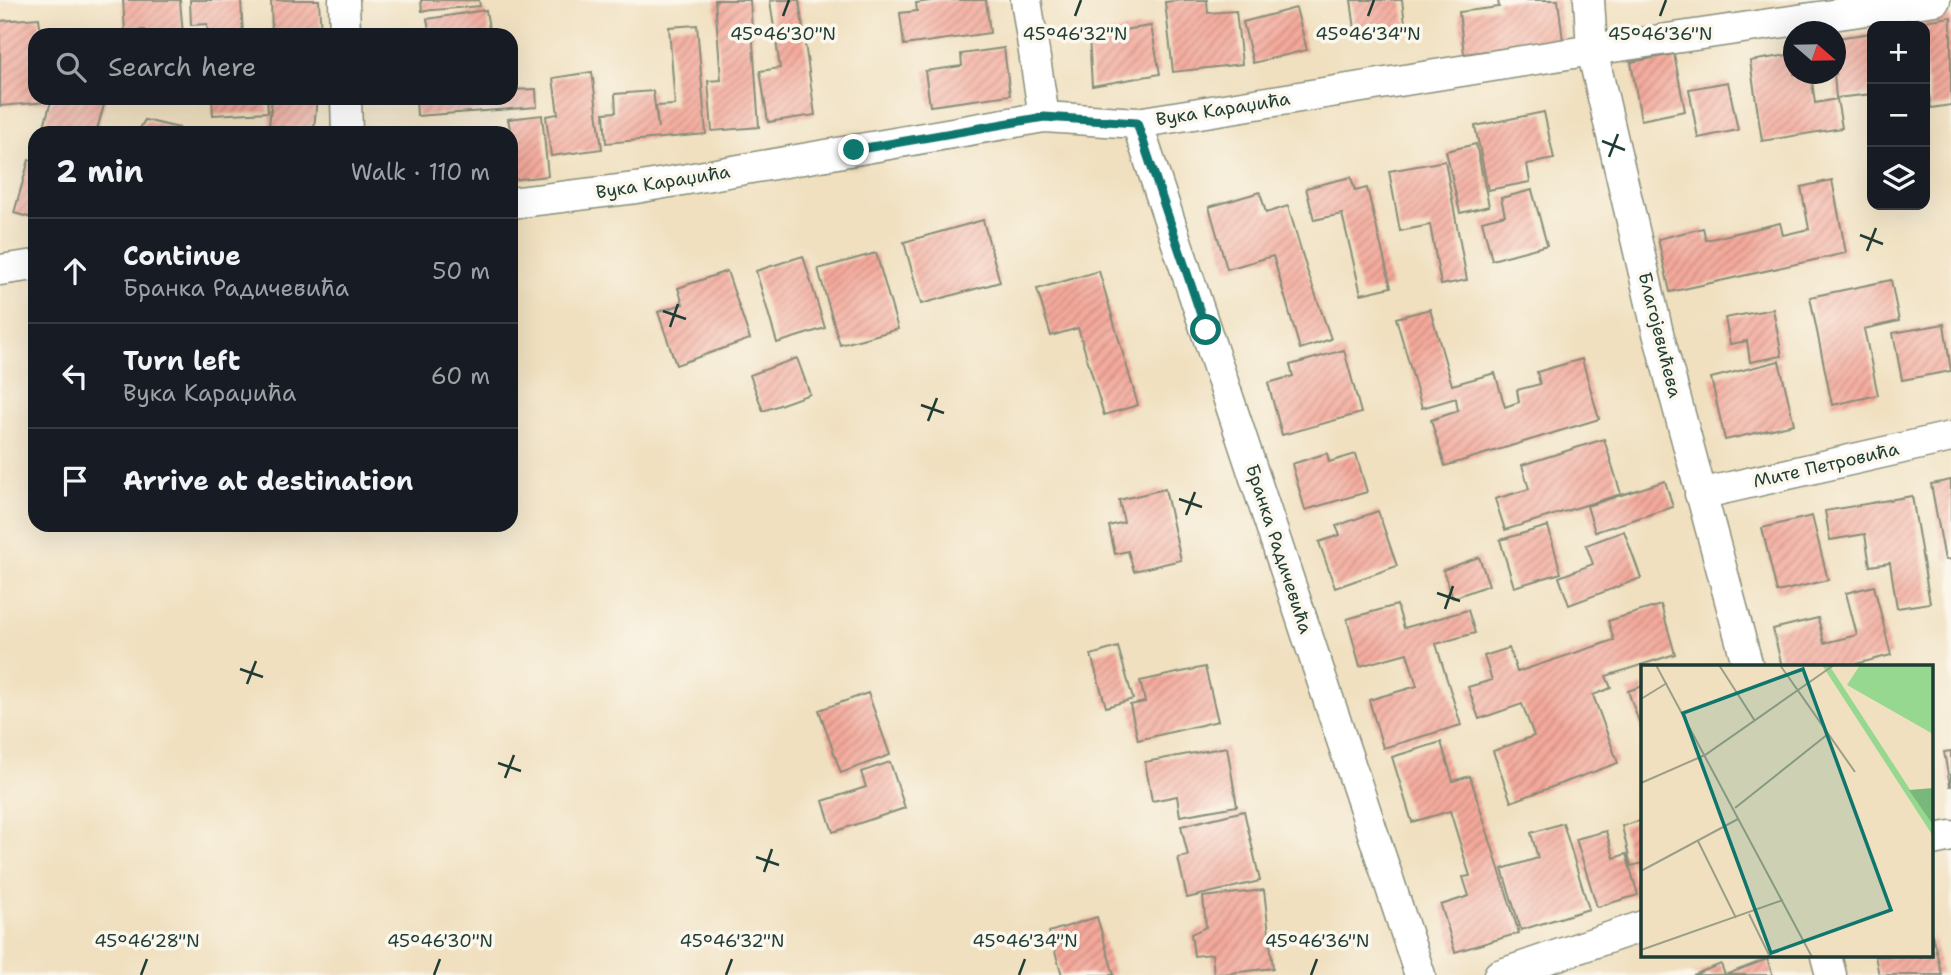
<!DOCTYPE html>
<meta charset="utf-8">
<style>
:root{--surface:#171b24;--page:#242831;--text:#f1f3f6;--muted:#9ea1a6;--line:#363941}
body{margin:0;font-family:"Shantell Sans",sans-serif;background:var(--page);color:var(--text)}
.controls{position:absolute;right:21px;top:21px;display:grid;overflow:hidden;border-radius:14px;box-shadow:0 7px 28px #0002}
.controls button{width:63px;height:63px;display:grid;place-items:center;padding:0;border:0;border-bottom:2px solid var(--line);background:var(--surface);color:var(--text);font:35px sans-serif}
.compass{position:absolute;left:1783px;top:21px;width:63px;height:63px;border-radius:50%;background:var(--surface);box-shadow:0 7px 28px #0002;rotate:110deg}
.stop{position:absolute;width:21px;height:21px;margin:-16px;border:5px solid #0f766e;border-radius:50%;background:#fff}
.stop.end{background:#0f766e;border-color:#fff;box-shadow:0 2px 7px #0008}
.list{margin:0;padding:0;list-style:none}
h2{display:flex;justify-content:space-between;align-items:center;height:91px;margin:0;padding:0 28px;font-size:30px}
h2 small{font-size:23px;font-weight:400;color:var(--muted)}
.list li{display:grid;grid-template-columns:46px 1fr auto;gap:21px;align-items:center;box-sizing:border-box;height:105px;padding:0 28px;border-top:2px solid var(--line)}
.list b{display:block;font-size:26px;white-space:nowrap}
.list p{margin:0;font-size:23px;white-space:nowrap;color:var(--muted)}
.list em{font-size:23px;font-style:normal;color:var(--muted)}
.icon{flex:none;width:38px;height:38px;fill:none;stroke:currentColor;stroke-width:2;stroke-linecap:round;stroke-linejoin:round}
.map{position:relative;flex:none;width:1951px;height:975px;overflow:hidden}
.search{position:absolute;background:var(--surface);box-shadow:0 7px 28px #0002;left:28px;top:28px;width:490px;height:77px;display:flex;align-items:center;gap:18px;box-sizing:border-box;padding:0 24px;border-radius:21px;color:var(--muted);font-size:26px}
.panel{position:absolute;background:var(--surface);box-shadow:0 7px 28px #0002;left:28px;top:126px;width:490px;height:406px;border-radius:21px}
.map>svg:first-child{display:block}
</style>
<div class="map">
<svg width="1951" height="975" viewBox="0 0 1951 975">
<defs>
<pattern id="building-hatch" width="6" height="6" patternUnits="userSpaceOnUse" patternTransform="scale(1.75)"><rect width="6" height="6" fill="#f4a99b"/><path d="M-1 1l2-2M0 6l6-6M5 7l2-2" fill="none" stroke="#c58b7f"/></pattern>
</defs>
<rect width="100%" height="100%" fill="#fbf7ec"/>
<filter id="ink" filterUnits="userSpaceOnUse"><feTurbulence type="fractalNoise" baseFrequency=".0143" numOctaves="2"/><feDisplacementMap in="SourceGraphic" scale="14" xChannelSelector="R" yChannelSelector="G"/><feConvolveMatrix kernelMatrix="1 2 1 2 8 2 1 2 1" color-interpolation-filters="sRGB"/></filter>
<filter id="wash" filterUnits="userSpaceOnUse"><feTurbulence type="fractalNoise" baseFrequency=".00686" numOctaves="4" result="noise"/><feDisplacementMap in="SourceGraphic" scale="28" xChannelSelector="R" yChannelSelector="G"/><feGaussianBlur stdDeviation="1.57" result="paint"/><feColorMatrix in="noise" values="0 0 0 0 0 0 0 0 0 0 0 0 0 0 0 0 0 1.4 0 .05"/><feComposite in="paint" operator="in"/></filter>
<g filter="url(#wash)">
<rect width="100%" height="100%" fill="#f0e0c0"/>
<g id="blocks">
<!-- building -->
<path fill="url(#building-hatch)" d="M123,0H180L183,35H146L145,30L125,32Z
M190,0H241L243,35H208L207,24L191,25Z
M271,0H319L321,35H272Z
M421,0H479L480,6L422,11Z
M715,0H750L759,127L712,131L708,81L721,80Z
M777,0H799L815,115L768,122L760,71L780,68L770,1Z
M937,0H986L990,33L904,45L900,13L917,11L916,3Z
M1185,0H1207L1208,13L1236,11L1242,64L1173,72L1165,2Z
M1351,0H1402L1406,31L1356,37Z
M1498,0H1558L1563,41L1464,54L1459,12L1499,7Z
M1296,8L1307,50L1253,63L1243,22Z
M486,10L490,35H430L427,19Z
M1951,17V105L1931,108L1925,64V26H1904V24Z
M39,18L41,35H35V98H46L47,102L0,106V21Z
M697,25L706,134L606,143L604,113L616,112L615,94L653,91L658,128L656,106L675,105L669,27Z
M1151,26L1160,74L1092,86L1089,35Z
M1872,33V94L1836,98L1834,74H1836V38Z
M1004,48L1010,95L930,106L925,71L962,66L961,54Z
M1674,54L1685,111L1641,120L1631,62Z
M1794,54V74H1811L1815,103L1837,99L1842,128L1762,141L1750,61Z
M592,72L602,149L551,156L546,116L558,114L553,78Z
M1728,82L1738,130L1698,138L1689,89Z
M536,89L537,107L417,116L416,98H511V90Z
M52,98H106L96,133H42Z
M212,98H267L268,112L213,115Z
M272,98H317L314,129L269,126Z
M1544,112L1554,159L1527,164L1530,182L1488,190L1475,126Z
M542,115L548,176L511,180V133L508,119Z
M145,120L179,128L177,133H137Z
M1476,144L1489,206L1460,213L1446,151Z
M29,160L35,161V219L14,213Z
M1445,161L1467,280L1441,285L1430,225L1400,231L1389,171Z
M1351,177L1355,191L1367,188L1391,287L1361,294L1342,214L1314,220L1306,188Z
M1832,180L1846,253L1670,292L1658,239L1703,228L1706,240L1780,223L1783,235L1809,229L1801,187Z
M1532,190L1547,245L1492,260L1482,221L1505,215L1501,198Z
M1260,192L1266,213L1288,206L1307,270L1331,339L1300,349L1273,256L1227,269L1209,207Z
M983,220L1000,282L921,304L904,242Z
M876,253L898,329L840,345L818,269Z
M803,256L825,328L777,343L756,271Z
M727,271L750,339L676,365L658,312L683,304L678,288Z
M1099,271L1138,405L1104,415L1078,328L1051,336L1037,289Z
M1891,280L1899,321L1864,329L1878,395L1832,405L1810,297Z
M1430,309L1452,385L1495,373L1505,407L1519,402L1517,390L1540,384L1537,372L1582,359L1599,419L1445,466L1431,420L1458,411L1456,398L1422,408L1396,318Z
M1773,309L1782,356L1750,362L1747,341L1730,344L1725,318Z
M1944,324L1951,371L1902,380L1893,333Z
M1344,350L1361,413L1282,435L1268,383L1293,376L1290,365Z
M797,358L810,394L763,411L750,375Z
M1779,361L1794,424L1725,440L1711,378Z
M1604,439L1621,494L1505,530L1495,499L1529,489L1522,465Z
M1327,453L1329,462L1356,454L1367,492L1305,510L1292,464Z
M1951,480V559L1945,560L1931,484Z
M1665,481L1673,507L1595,532L1587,506Z
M1165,489L1181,560L1134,571L1128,551L1115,554L1109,526L1124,522L1119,500Z
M1912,496L1930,603L1897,608L1890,563L1870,566L1865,534L1830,540L1825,511Z
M1378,511L1397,566L1335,588L1319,542L1340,535L1336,526Z
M1812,516L1828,580L1777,592L1762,528Z
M1548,526L1561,573L1514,587L1500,540Z
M1624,531L1641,578L1569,605L1559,577L1593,564L1586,545Z
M1479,557L1489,585L1453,598L1443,570Z
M1874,586L1891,655L1844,667H1782L1773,629L1818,618L1824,643L1857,635L1846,593Z
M1397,605L1404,628L1468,610L1475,633L1436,644L1461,725L1383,748L1369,700L1417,686L1407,653L1360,666L1347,619Z
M1661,605L1675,654L1606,676L1611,688L1593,695L1618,763L1511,802L1493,751L1534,736L1522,704L1479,719L1468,687L1492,680L1484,656L1509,648L1517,672L1614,640L1608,621Z
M1118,647L1133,699L1106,707L1091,655Z
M1205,667L1218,721L1138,740L1130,705L1145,702L1140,681Z
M1643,686V733L1628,691Z
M868,693L890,755L841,773L819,710Z
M1441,742L1453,781L1470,776L1519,933L1455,952L1441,905L1469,896L1463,877L1470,876L1450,811L1412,822L1392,757Z
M1227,747L1237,806L1180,816L1177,796L1152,801L1145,762Z
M1951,751V786H1950L1944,752Z
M890,762L905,808L833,832L823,801L866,787L861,772Z
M1244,811L1260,881L1187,898L1178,858L1188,856L1181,826Z
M1643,820V863L1631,866L1622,826Z
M1563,823L1589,909L1521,930L1502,869L1538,858L1531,833Z
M1606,831L1614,858L1626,854L1638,895L1597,907L1576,839Z
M1264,890L1273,968L1214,975L1212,954L1194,956L1191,934L1206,927L1203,897Z
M1097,917L1114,975H1062L1049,932Z
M1932,934L1942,975H1879L1875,956H1932Z
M1767,959L1773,975H1725Z
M1721,964L1725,975H1693Z"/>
</g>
</g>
<g filter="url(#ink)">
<use href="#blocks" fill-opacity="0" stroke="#888e7a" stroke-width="2"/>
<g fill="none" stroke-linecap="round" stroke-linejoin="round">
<defs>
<path id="minor" d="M344,0L345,35
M1026,0L1044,117
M1589,0L1592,50L1658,333L1748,667
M346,98L347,133
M1137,123L1420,975
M511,203L636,188L1044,117L1137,123L1592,50L1935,0
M0,270L35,265
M1700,494L1951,437
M1932,840L1951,836
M1826,956L1831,975
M1499,975L1643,926"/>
</defs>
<!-- minor casing -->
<use href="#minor" stroke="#888e7a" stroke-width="33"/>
<!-- minor -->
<use href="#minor" stroke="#fff" stroke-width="30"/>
</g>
</g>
<g fill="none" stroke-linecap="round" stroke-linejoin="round" filter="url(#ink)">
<!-- route -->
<path stroke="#0f766e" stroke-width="9" d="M854,150L1044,117L1137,123L1206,330"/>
</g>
<!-- ticks -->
<path fill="none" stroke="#1f3d34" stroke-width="2.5" d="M783,16L789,0M1075,16L1081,0M1368,16L1374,0M1660,16L1666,0M1602,141L1625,150M1609,157L1618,134M1860,235L1883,244M1867,251L1876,228M663,311L686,319M670,327L678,304M921,405L944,413M928,421L937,398M1179,499L1202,507M1186,515L1195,492M1437,593L1460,601M1445,609L1453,586M240,669L263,677M247,684L256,661M498,763L521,771M505,778L514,755M756,857L779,865M764,872L772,849M141,975L147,959M434,975L440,959M726,975L732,959M1019,975L1025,959M1311,975L1317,959"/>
<g text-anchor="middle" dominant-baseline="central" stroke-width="7" stroke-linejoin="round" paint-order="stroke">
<!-- street labels -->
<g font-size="18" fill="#1f3d34" stroke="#fbf7ec">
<text transform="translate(1223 109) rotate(-9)">Вука Караџића</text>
<text transform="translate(663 182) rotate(-9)">Вука Караџића</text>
<text transform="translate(1660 335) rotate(76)">Благојевићева</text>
<text transform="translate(1826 465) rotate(-13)">Мите Петровића</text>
<text transform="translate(1279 549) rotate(72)">Бранка Радичевића</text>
</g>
</g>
<!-- overview -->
<g transform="translate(1641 665)">
<rect width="292" height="292" fill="#f0e0c0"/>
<path d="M181,0H194L190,3L292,160V171Z" fill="#96d88f"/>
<path d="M292,123H293L292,160L268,125Z" fill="#78b87a"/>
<path d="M219,0H292V69L206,20Z" fill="#96d88f"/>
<path fill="none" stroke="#9c9f88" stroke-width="2" d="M15,0L171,292M78,0L114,56M139,0L214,107M0,34L26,18M0,118L64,90L193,0M94,143L187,69M57,176L95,253M0,206L97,154M108,249L129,292M0,285L142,235"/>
<path fill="#0f766e" fill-opacity="0.15" stroke="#0f766e" stroke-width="3.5" d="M162,4L250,245L130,288L42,48Z"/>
<rect width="292" height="292" fill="none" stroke="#1f3d34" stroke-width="3.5"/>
</g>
<g font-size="18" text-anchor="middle" fill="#1f3d34" stroke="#fbf7ec" stroke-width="7" stroke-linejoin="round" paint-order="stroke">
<text x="783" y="40">45°46'30"N</text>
<text x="1075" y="40">45°46'32"N</text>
<text x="1368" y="40">45°46'34"N</text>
<text x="1660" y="40">45°46'36"N</text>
<text x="147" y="947">45°46'28"N</text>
<text x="440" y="947">45°46'30"N</text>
<text x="732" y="947">45°46'32"N</text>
<text x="1025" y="947">45°46'34"N</text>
<text x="1317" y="947">45°46'36"N</text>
</g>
</svg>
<div class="controls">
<button>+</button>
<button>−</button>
<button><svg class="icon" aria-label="layers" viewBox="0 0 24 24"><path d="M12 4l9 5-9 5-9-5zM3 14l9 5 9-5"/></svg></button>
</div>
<svg class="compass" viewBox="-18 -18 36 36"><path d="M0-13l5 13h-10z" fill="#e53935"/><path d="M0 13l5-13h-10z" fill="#9ea1a6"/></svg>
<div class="stop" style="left:1206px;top:330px"></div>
<div class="stop end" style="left:854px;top:150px"></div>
<div class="search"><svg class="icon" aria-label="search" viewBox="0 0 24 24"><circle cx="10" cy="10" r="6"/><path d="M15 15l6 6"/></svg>Search here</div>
<section class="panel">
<h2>2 min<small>Walk · 110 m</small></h2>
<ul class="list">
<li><svg class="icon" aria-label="ahead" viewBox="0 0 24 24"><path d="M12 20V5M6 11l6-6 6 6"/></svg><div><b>Continue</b><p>Бранка Радичевића</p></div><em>50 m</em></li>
<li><svg class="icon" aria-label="left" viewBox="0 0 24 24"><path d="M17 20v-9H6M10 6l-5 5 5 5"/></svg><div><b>Turn left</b><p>Вука Караџића</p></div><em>60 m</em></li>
<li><svg class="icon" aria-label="arrive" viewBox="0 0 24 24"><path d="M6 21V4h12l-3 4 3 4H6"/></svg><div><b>Arrive at destination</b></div></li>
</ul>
</section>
</div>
